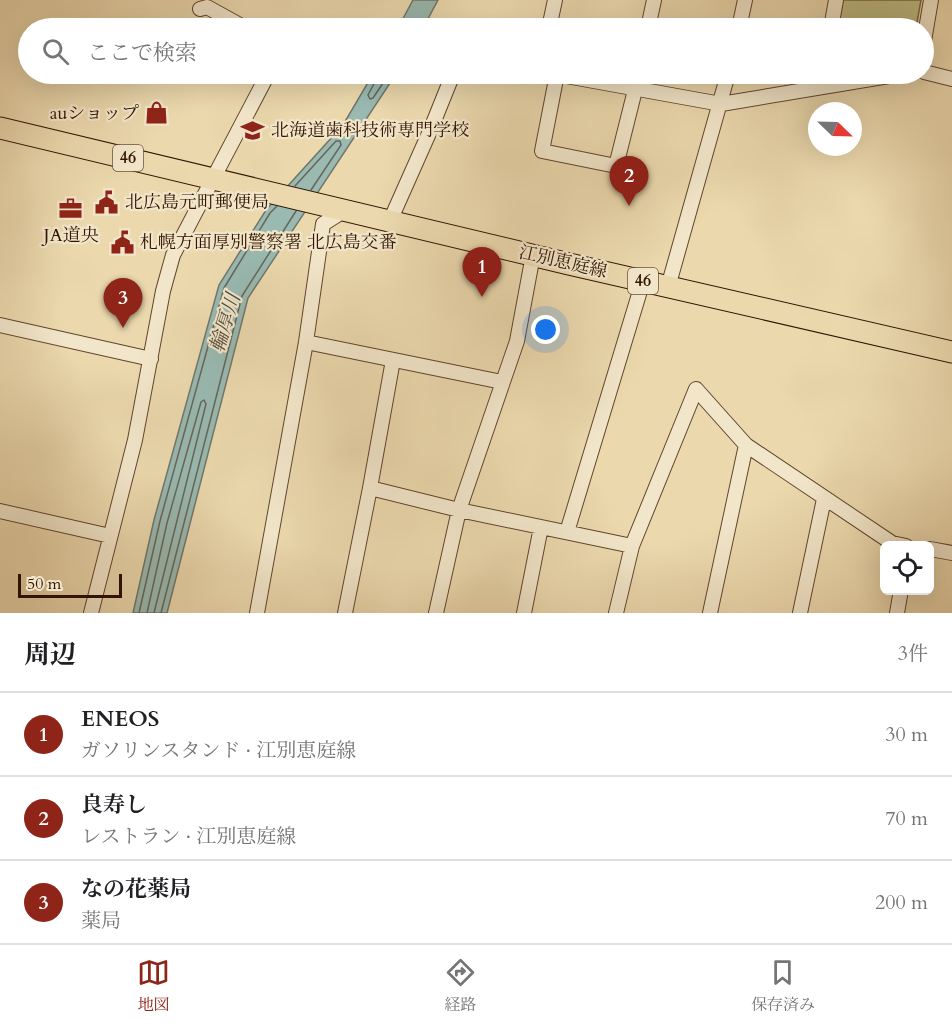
<!DOCTYPE html>
<html lang="ja">
<meta charset="utf-8">
<style>
:root{--surface:#fff;--page:#f6f6f6;--text:#202124;--muted:#757577;--line:#e0e0e0;--accent:#8f2418}
body{margin:0;font-family:Cardo,"Noto Serif JP",serif;background:var(--page);color:var(--text)}
.controls{position:absolute;right:18px;bottom:18px;display:grid;overflow:hidden;border-radius:9px;box-shadow:0 6px 24px #0002}
.controls button{width:54px;height:54px;display:grid;place-items:center;padding:0;border:0;border-bottom:2px solid var(--line);background:var(--surface);color:var(--text);font:30px sans-serif}
.compass{position:absolute;left:808px;top:102px;width:54px;height:54px;border-radius:50%;background:var(--surface);box-shadow:0 6px 24px #0002;rotate:113deg}
.scale{position:absolute;left:18px;bottom:15px;width:104px;box-sizing:border-box;padding-left:6px;border:3px solid #321402;border-top:0;font-size:16px;line-height:21px;white-space:nowrap;color:#321402;-webkit-text-stroke:4px #f2e6ca;paint-order:stroke}
.you{position:absolute;left:546px;top:330px;width:21px;height:21px;margin:-15px;border:4px solid #fff;border-radius:50%;background:#1a73e8;box-shadow:0 0 0 9px #1a73e833}
.badge{display:grid;place-items:center;width:39px;height:39px;border-radius:50%;background:var(--accent);color:#fff;font-size:20px;font-weight:700}
.pin{position:absolute;translate:-50% -50px;filter:drop-shadow(0 2px 3px #0008)}
.pin::after{content:'';position:absolute;top:32px;width:21px;height:18px;background:inherit;clip-path:polygon(0 0,100% 0,50% 100%)}
.list{margin:0;padding:0;list-style:none}
h2{display:flex;justify-content:space-between;align-items:center;height:78px;margin:0;padding:0 24px;font-size:26px}
h2 small{font-size:20px;font-weight:400;color:var(--muted)}
.list li{display:grid;grid-template-columns:39px 1fr auto;gap:18px;align-items:center;box-sizing:border-box;height:84px;padding:0 24px;border-top:2px solid var(--line)}
.list b{display:block;font-size:22px;white-space:nowrap}
.list p{margin:0;font-size:20px;white-space:nowrap;color:var(--muted)}
.list em{font-size:20px;font-style:normal;color:var(--muted)}
.icon{flex:none;width:33px;height:33px;fill:none;stroke:currentColor;stroke-width:2;stroke-linecap:round;stroke-linejoin:round}
.map{position:relative;flex:none;width:952px;height:613px;overflow:hidden}
.search{position:absolute;background:var(--surface);box-shadow:0 6px 24px #0002;left:18px;right:18px;top:18px;height:66px;display:flex;align-items:center;gap:15px;box-sizing:border-box;padding:0 21px;border-radius:33px;color:var(--muted);font-size:22px}
.sheet{height:330px;background:var(--surface)}
nav{display:flex;justify-content:space-around;align-items:center;box-sizing:border-box;height:84px;border-top:2px solid var(--line);background:var(--surface);font-size:16px;color:var(--muted)}
nav a{display:grid;justify-items:center;gap:3px}
nav .on{color:var(--accent)}
.map>svg:first-child{display:block}
</style>
<div class="map">
<svg width="952" height="613" viewBox="0 0 952 613">
<rect width="100%" height="100%" fill="#ebd8ad"/>
<filter id="stains"><feTurbulence type="fractalNoise" baseFrequency=".00333" numOctaves="4"/><feColorMatrix values="0 0 0 0 .2 0 0 0 0 .09 0 0 0 0 .02 0 0 0 .5 -.17"/></filter>
<radialGradient id="worn" r=".72"><stop offset=".6" stop-color="#630" stop-opacity="0"/><stop offset="1" stop-color="#630" stop-opacity=".3"/></radialGradient>
<!-- green -->
<path fill="#bebc85" stroke="#786844" stroke-width="1.5" d="M843,0H921L916,28H838Z"/>
<!-- water -->
<path fill="#99b9b1" stroke="#70776b" stroke-width="1.5" d="M413,0H438L423,28H398Z
M373,74H396L248,298L167,613H133L154,520L219,285L266,210L343,125Z"/>
<g fill="none" stroke-linecap="round" stroke-linejoin="round">
<!-- shore -->
<path stroke="#66665a" stroke-width="1.5" d="M378,74L377,78L368,95L370,99L373,98L389,74
M295,186L336,141H340L341,145L311,190
M139,613L160,521L224,288L270,213L277,206
M147,613L167,523L201,402L204,400L206,404L154,613
M161,613L242,296L296,211"/>
<defs>
<path id="minor" d="M200,9L207,7L245,28
M549,28L555,0
M648,28L654,0
M739,28L745,0
M831,28L836,0
M924,41L931,0
M924,72L952,79
M555,74L721,104L901,74
M557,74L542,151L616,166L639,74
M390,221L430,131L453,74
M668,287L728,74
M0,325L151,359
M306,342L502,382
M370,488L459,510L632,546
M0,511L110,536
M567,532L643,281
M930,549L952,553
M91,613L135,440L163,291L173,255L268,74
M257,613L306,342L323,224L345,210
M345,613L370,488L393,360
M436,613L459,510L517,341L533,255
M524,613L541,527
M616,613L632,546L696,389L746,445L892,543L906,546
M710,613L746,445
M800,613L824,499
M897,613L901,590"/>
<path id="primary" d="M0,128L569,264L952,352"/>
</defs>
<!-- minor casing -->
<use href="#minor" stroke="#60452d" stroke-width="16"/>
<!-- primary casing -->
<use href="#primary" stroke="#321402" stroke-width="23"/>
<!-- minor -->
<use href="#minor" stroke="#f2e6ca" stroke-width="14"/>
<!-- primary -->
<use href="#primary" stroke="#ebd8ad" stroke-width="21"/>
</g>
<!-- icons -->
<defs>
<symbol id="shop-bare" viewBox="-9 -9 18 18"><path d="M-5-2.5h2.3a2.7 3.5 0 0 1 5.4 0H5L5.5 6h-11ZM-1.5-2.5h3a1.5 2.3 0 0 0-3 0Z" fill="#8f2418" stroke="#f2e6ca" stroke-width="2.5" paint-order="stroke"/></symbol>
<symbol id="university-bare" viewBox="-9 -9 18 18"><path d="M0-5L7-2L0 1L-7-2ZM-4 1L0 2.5L4 1V4Q0 6-4 4Z" fill="#8f2418" stroke="#f2e6ca" stroke-width="2.5" paint-order="stroke"/></symbol>
<symbol id="civic-bare" viewBox="-9 -9 18 18"><path d="M-.6-6.5H3V-4.5H.6V-3L4-1V1h2V6H-6V1h2V-1L-.6-3ZM-1.2 2.5V6h2.4V2.5Z" fill="#8f2418" stroke="#f2e6ca" stroke-width="2.5" paint-order="stroke"/></symbol>
<symbol id="office-bare" viewBox="-9 -9 18 18"><path d="M-6-3h4V-5.5h4V-3h4V5H-6ZM-1-4.5V-3h2v-1.5ZM-6 0V1H6V0Z" fill="#8f2418" stroke="#f2e6ca" stroke-width="2.5" paint-order="stroke"/></symbol>
</defs>
<g fill-rule="evenodd">
<use href="#shop-bare" x="140" y="96" width="33" height="33"/>
<use href="#university-bare" x="236" y="114" width="33" height="33"/>
<use href="#civic-bare" x="90" y="186" width="33" height="33"/>
<use href="#office-bare" x="54" y="192" width="33" height="33"/>
<use href="#civic-bare" x="106" y="226" width="33" height="33"/>
</g>
<g text-anchor="middle" dominant-baseline="central" stroke-width="4.5" stroke-linejoin="round" paint-order="stroke">
<!-- shield labels -->
<g fill="#f2e6ca" stroke="#6c533e" stroke-width="1.5">
<rect x="113" y="145" width="30" height="26" rx="4.5"/>
<rect x="628" y="268" width="30" height="26" rx="4.5"/>
</g>
<g font-size="16" font-weight="bold" fill="#321402">
<text x="128" y="158">46</text>
<text x="643" y="281">46</text>
</g>
<!-- poi labels -->
<g font-size="18" fill="#321402" stroke="#f2e6ca" text-anchor="start">
<text x="139" y="113" text-anchor="end">auショップ</text>
<text x="271" y="130">北海道歯科技術専門学校</text>
<text x="125" y="202">北広島元町郵便局</text>
<text x="71" y="235" text-anchor="middle">JA道央</text>
<text x="140" y="242">札幌方面厚別警察署 北広島交番</text>
</g>
<!-- street labels -->
<g font-size="18" fill="#321402" stroke="#f2e6ca">
<text transform="translate(563 262) rotate(13)">江別恵庭線</text>
</g>
<!-- water labels -->
<g font-size="20" font-style="italic" fill="#564e3f" stroke="#f2e6ca">
<text transform="translate(225 323) rotate(-73)">輪厚川</text>
</g>
</g>
<rect width="100%" height="100%" filter="url(#stains)"/>
<rect width="100%" height="100%" fill="url(#worn)"/>
</svg>
<div class="controls">
<button><svg class="icon" aria-label="locate" viewBox="0 0 24 24"><circle cx="12" cy="12" r="6"/><path d="M12 2v4M12 18v4M2 12h4M18 12h4"/></svg></button>
</div>
<svg class="compass" viewBox="-18 -18 36 36"><path d="M0-13l5 13h-10z" fill="#e53935"/><path d="M0 13l5-13h-10z" fill="#757577"/></svg>
<div class="scale">50 m</div>
<div class="you"></div>
<div class="pin badge" style="left:482px;top:297px">1</div>
<div class="pin badge" style="left:629px;top:206px">2</div>
<div class="pin badge" style="left:123px;top:328px">3</div>
<div class="search"><svg class="icon" aria-label="search" viewBox="0 0 24 24"><circle cx="10" cy="10" r="6"/><path d="M15 15l6 6"/></svg>ここで検索</div>
</div>
<section class="sheet">
<h2>周辺<small>3件</small></h2>
<ul class="list">
<li><span class="badge">1</span><div><b>ENEOS</b><p>ガソリンスタンド · 江別恵庭線</p></div><em>30 m</em></li>
<li><span class="badge">2</span><div><b>良寿し</b><p>レストラン · 江別恵庭線</p></div><em>70 m</em></li>
<li><span class="badge">3</span><div><b>なの花薬局</b><p>薬局</p></div><em>200 m</em></li>
</ul>
</section>
<nav>
<a class="on"><svg class="icon" aria-label="map" viewBox="0 0 24 24"><path d="M3 6l6-2 6 2 6-2v14l-6 2-6-2-6 2zM9 4v14M15 6v14"/></svg>地図</a>
<a><svg class="icon" aria-label="directions" viewBox="0 0 24 24"><path d="M12 3l9 9-9 9-9-9zM9 14v-3h6M13 9l2 2-2 2"/></svg>経路</a>
<a><svg class="icon" aria-label="saved" viewBox="0 0 24 24"><path d="M7 4h10v16l-5-4-5 4z"/></svg>保存済み</a>
</nav>
